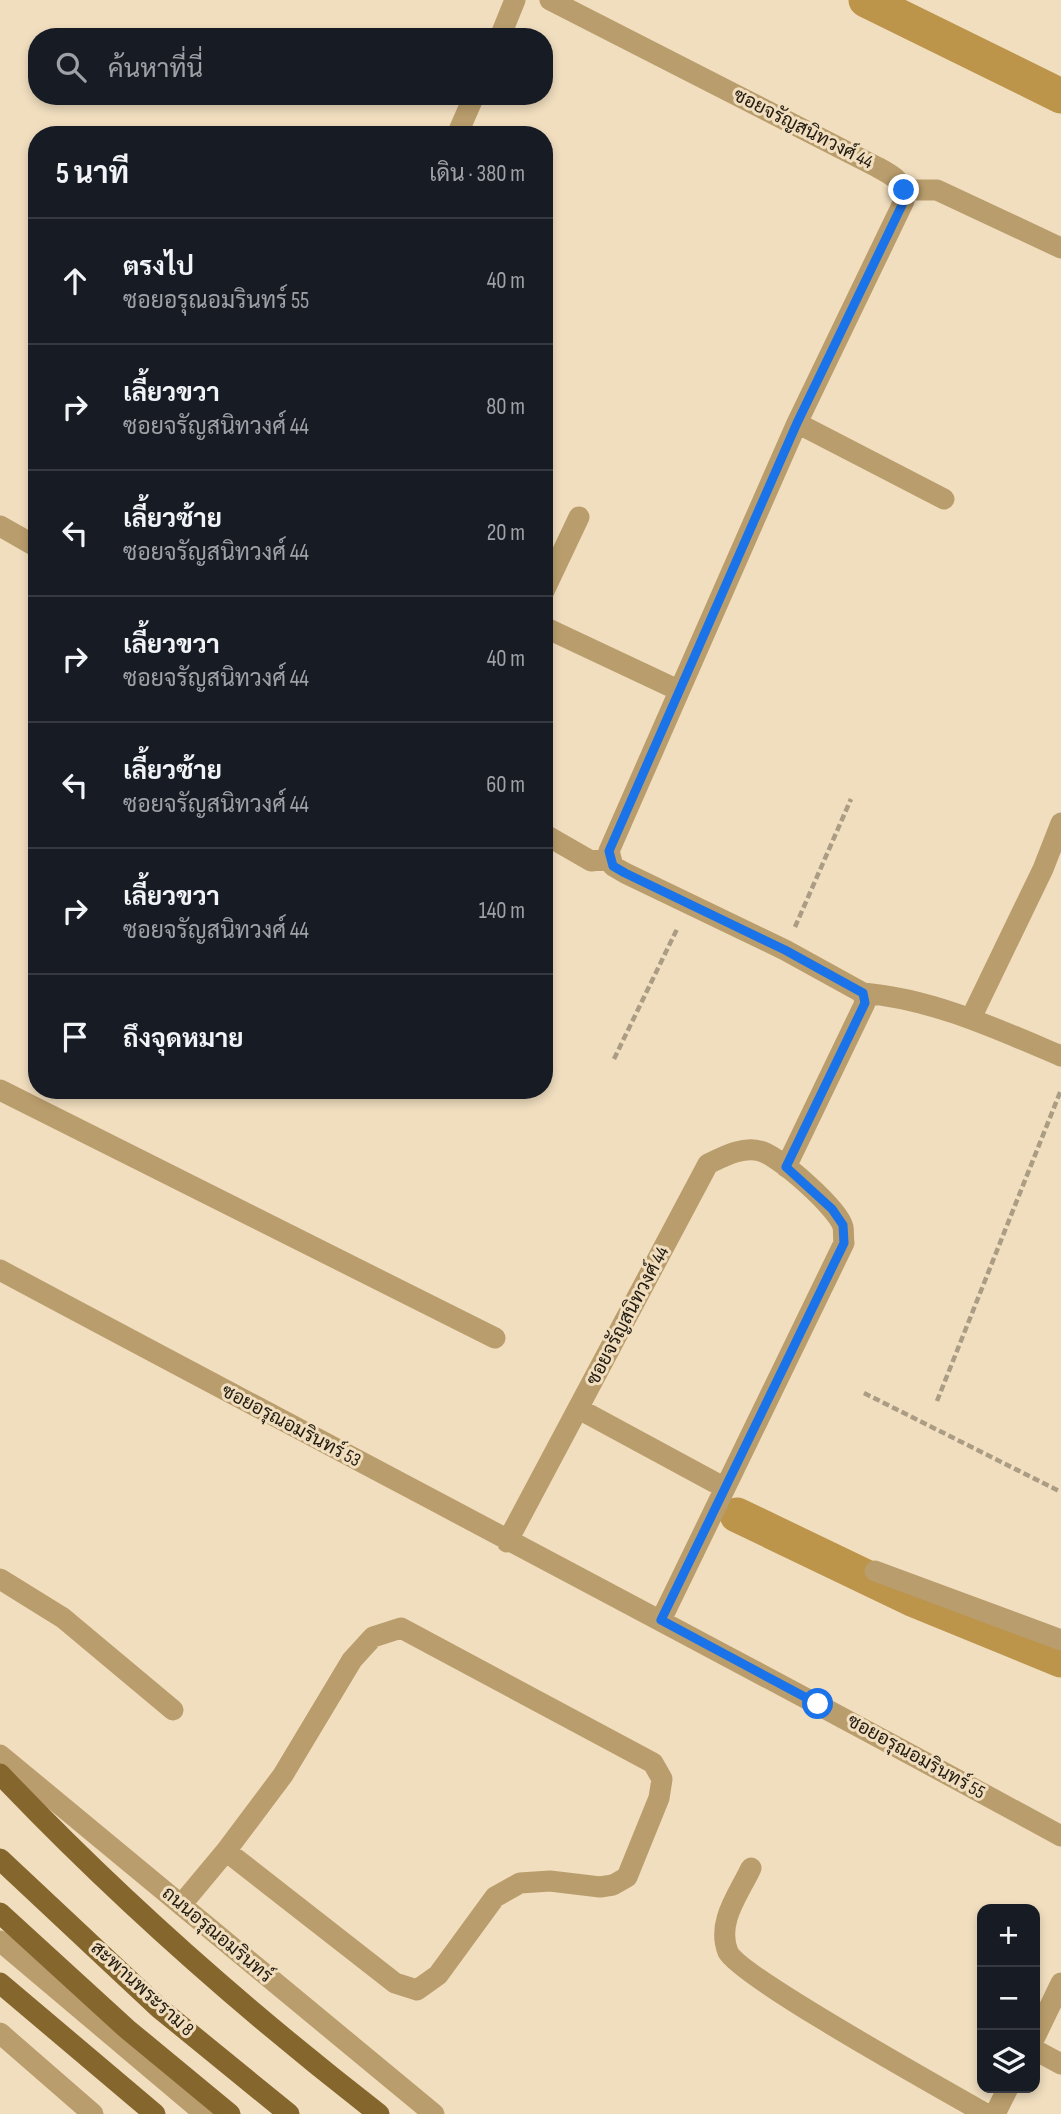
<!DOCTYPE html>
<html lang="th">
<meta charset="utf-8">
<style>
:root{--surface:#171b24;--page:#242831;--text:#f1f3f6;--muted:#9ea1a6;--line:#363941}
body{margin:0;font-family:"Sofia Sans Condensed",Sarabun,sans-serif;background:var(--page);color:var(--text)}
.controls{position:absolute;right:21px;bottom:21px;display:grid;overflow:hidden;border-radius:14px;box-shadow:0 4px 10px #0003}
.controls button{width:63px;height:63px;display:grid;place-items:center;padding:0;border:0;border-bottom:2px solid var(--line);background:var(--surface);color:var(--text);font:35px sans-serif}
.stop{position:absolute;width:21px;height:21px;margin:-16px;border:5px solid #1a73e8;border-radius:50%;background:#fff}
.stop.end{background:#1a73e8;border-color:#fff;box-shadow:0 2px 7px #0008}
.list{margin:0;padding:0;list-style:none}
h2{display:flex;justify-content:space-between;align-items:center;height:91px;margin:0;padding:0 28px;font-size:30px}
h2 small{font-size:23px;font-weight:400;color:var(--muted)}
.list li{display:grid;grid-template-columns:46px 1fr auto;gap:21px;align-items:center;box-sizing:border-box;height:126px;padding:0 28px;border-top:2px solid var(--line)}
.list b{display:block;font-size:26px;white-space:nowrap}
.list p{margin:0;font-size:23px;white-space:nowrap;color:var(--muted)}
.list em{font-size:23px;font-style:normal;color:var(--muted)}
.icon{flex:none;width:38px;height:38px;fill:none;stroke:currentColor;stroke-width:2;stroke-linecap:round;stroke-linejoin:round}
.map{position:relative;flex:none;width:1061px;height:2114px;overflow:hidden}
.search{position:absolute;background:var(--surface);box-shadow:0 4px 10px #0003;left:28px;top:28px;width:525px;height:77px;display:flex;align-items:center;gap:18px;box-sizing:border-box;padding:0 24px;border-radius:28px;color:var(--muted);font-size:26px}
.panel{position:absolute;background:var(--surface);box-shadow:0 4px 10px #0003;left:28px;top:126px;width:525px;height:973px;border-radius:28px}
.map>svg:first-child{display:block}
</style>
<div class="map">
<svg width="1061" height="2114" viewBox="0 0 1061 2114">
<rect width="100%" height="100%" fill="#f1debf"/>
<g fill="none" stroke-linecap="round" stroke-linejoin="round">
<!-- canal -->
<path stroke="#bc944a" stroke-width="35" d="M866,0L1061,96
M737,1515L912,1599L1061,1660"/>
<!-- path -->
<path stroke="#ab9c84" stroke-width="4.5" stroke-dasharray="7 3.5" stroke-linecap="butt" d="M795,927L851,799
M614,1059L678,927
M864,1393L1061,1492
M937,1401L1061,1090"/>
<!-- minor -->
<path stroke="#b99d6c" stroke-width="21" d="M550,0L877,167C894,176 904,181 904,201L797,423L609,851L613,866L625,873L785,950L863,993L865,1003L786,1167
M500,37L515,0
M457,135L474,96
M904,190H937L1061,248
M797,423L944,499
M0,526L37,547
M544,591L579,517
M544,627L678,690
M544,834L591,861L610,859
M863,993C933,999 997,1029 1061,1056
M971,1018L1043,869L1061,823
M0,1090L495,1338
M0,1270C353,1459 709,1644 1061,1836
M579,1409L725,1488
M507,1542L708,1164C723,1157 742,1146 760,1151C778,1155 839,1209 843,1227C844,1232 843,1238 844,1243L661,1620
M875,1571L1061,1640
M0,1579L63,1618L173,1710
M401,1628L653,1763L662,1779L659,1798L627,1877L613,1885L600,1887L550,1881L520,1883L495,1897L438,1975L417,1990L395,1983L226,1851L283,1775L352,1660L373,1637Z
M0,1755L434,2114
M751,1868C739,1894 716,1922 728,1952C740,1977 948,2092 986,2114
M181,1905L226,1851
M0,1941L205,2114
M0,2033L93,2114
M1035,2037L1061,1983
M1035,2050L1061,2064
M995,2114L1008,2088"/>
<!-- major -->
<path stroke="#85672e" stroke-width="21" d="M0,1774C117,1897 245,2010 379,2114
M0,1859L159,2008L289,2114
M0,1913L127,2029L230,2114
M0,1983L155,2114"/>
</g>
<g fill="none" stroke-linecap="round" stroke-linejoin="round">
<!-- route -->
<path stroke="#1a73e8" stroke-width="9" d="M818,1704L661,1620L844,1243L843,1225L832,1209L786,1167L865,1003L863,993L785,950L625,873L613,866L609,851L797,423L904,201V190"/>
</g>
<g text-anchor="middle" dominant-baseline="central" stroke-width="6" stroke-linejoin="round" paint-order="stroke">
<!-- street labels -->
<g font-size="19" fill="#221b10" stroke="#f1debf">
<text transform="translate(803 129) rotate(27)">ซอยจรัญสนิทวงศ์ 44</text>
<text transform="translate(628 1316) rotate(-62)">ซอยจรัญสนิทวงศ์ 44</text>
<text transform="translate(291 1426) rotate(28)">ซอยอรุณอมรินทร์ 53</text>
<text transform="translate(916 1757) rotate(29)">ซอยอรุณอมรินทร์ 55</text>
<text transform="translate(217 1935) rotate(40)">ถนนอรุณอมรินทร์</text>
<text transform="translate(142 1989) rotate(42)">สะพานพระราม 8</text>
</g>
</g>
</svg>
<div class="controls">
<button>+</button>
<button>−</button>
<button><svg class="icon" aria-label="layers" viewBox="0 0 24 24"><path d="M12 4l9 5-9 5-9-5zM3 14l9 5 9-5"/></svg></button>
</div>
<div class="stop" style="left:818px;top:1704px"></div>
<div class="stop end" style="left:904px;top:190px"></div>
<div class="search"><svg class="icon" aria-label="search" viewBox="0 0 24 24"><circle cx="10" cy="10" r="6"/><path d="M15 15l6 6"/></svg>ค้นหาที่นี่</div>
<section class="panel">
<h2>5 นาที<small>เดิน · 380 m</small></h2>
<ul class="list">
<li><svg class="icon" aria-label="ahead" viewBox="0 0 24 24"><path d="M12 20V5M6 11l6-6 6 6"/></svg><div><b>ตรงไป</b><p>ซอยอรุณอมรินทร์ 55</p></div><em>40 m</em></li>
<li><svg class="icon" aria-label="right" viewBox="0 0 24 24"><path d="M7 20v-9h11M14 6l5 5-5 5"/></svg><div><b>เลี้ยวขวา</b><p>ซอยจรัญสนิทวงศ์ 44</p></div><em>80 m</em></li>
<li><svg class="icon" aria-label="left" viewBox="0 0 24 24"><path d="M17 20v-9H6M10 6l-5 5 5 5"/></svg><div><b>เลี้ยวซ้าย</b><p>ซอยจรัญสนิทวงศ์ 44</p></div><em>20 m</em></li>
<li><svg class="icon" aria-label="right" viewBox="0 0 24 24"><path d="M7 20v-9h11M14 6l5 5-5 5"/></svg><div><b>เลี้ยวขวา</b><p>ซอยจรัญสนิทวงศ์ 44</p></div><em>40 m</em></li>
<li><svg class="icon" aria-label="left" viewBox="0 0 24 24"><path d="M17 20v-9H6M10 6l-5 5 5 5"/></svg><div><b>เลี้ยวซ้าย</b><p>ซอยจรัญสนิทวงศ์ 44</p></div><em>60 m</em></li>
<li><svg class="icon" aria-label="right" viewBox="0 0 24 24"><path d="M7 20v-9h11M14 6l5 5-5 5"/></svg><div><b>เลี้ยวขวา</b><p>ซอยจรัญสนิทวงศ์ 44</p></div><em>140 m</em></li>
<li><svg class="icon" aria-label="arrive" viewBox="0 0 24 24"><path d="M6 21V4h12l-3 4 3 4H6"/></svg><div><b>ถึงจุดหมาย</b></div></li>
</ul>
</section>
</div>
